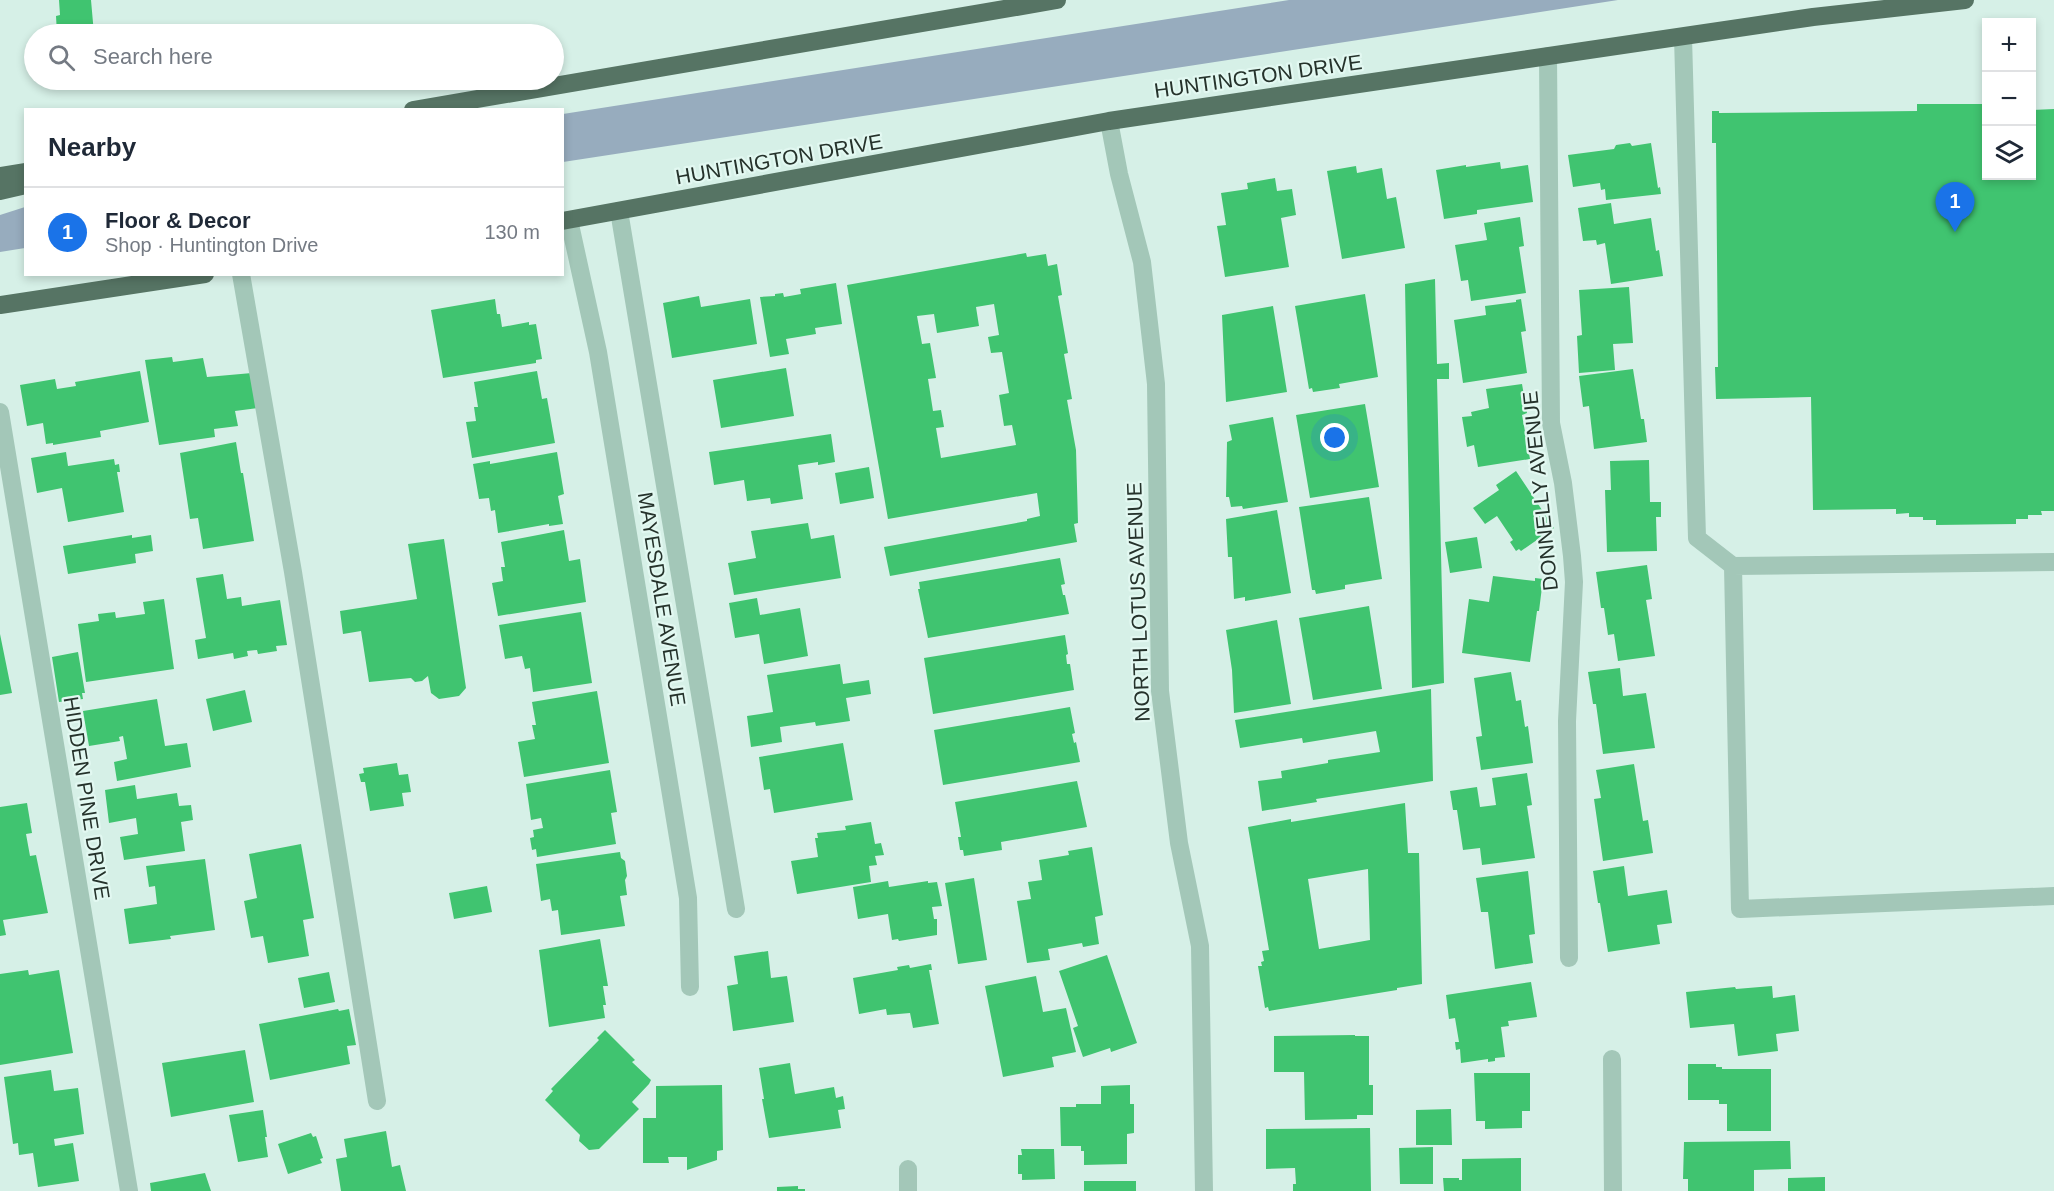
<!DOCTYPE html>
<meta charset="utf-8">
<style>
:root{--surface:#fff;--page:#f6f6f7;--text:#1f2937;--muted:#747a83;--line:#e0e1e3;--accent:#1a73e8}
body{margin:0;font-family:Helvetica,sans-serif;background:var(--page);color:var(--text)}
.controls{position:absolute;right:18px;top:18px;display:grid;overflow:hidden;border-radius:0px;box-shadow:0 3px 9px #0003}
.controls button{width:54px;height:54px;display:grid;place-items:center;padding:0;border:0;border-bottom:2px solid var(--line);background:var(--surface);color:var(--text);font:30px sans-serif}
.you{position:absolute;left:1335px;top:438px;width:21px;height:21px;margin:-15px;border:4px solid #fff;border-radius:50%;background:#1a73e8;box-shadow:0 0 0 9px #1a73e833}
.badge{display:grid;place-items:center;width:39px;height:39px;border-radius:50%;background:var(--accent);color:#fff;font-size:20px;font-weight:700}
.pin{position:absolute;translate:-50% -50px;filter:drop-shadow(0 2px 3px #0008)}
.pin::after{content:'';position:absolute;top:32px;width:21px;height:18px;background:inherit;clip-path:polygon(0 0,100% 0,50% 100%)}
.list{margin:0;padding:0;list-style:none}
h2{display:flex;justify-content:space-between;align-items:center;height:78px;margin:0;padding:0 24px;font-size:26px}
h2 small{font-size:20px;font-weight:400;color:var(--muted)}
.list li{display:grid;grid-template-columns:39px 1fr auto;gap:18px;align-items:center;box-sizing:border-box;height:90px;padding:0 24px;border-top:2px solid var(--line)}
.list b{display:block;font-size:22px;white-space:nowrap}
.list p{margin:0;font-size:20px;white-space:nowrap;color:var(--muted)}
.list em{font-size:20px;font-style:normal;color:var(--muted)}
.icon{flex:none;width:33px;height:33px;fill:none;stroke:currentColor;stroke-width:2;stroke-linecap:round;stroke-linejoin:round}
.map{position:relative;flex:none;width:2054px;height:1191px;overflow:hidden}
.search{position:absolute;background:var(--surface);box-shadow:0 3px 9px #0003;left:24px;top:24px;width:540px;height:66px;display:flex;align-items:center;gap:15px;box-sizing:border-box;padding:0 21px;border-radius:33px;color:var(--muted);font-size:22px}
.panel{position:absolute;background:var(--surface);box-shadow:0 3px 9px #0003;left:24px;top:108px;width:540px;height:168px;border-radius:0px}
.map>svg:first-child{display:block}
</style>
<div class="map">
<svg width="2054" height="1191" viewBox="0 0 2054 1191">
<rect width="100%" height="100%" fill="#d6f0e7"/>
<!-- green -->
<path fill="#97acbe" d="M1289,0H1618L563,162V114Z
M25,207V248L0,252V215Z"/>
<!-- building -->
<path fill="#40c470" fill-rule="evenodd" d="M59,0H91L94,34H57L56,16L60,15Z
M1917,104H1986V176H2032V110L2054,109V511H2041L2042,515H2028V519H2016V524L1936,525V520H1923V517H1909V513L1896,514V509L1813,510L1811,397L1716,399L1715,367H1718L1716,143H1712V111H1719V113L1917,111Z
M1630,143L1632,146L1651,143L1658,188L1660,187L1661,194L1606,200L1605,189L1601,190L1600,183L1573,187L1568,155L1614,149L1616,145Z
M1500,162L1501,169L1528,165L1533,202L1477,210V214L1444,219L1436,170L1466,165V167Z
M1356,166L1357,173L1382,168L1387,199L1396,197L1405,248L1342,259L1327,171Z
M1275,178L1277,191L1292,189L1296,215L1281,218L1289,267L1225,277L1217,226L1226,225L1221,193L1248,189L1247,183Z
M1611,203L1614,224L1651,218L1656,251L1659,250L1663,276L1611,284L1605,243L1597,245L1596,240L1583,241L1578,208Z
M1520,217L1524,246L1519,247L1526,293L1471,301L1468,280L1461,281L1455,245L1487,240L1484,223Z
M1026,253L1027,257L1046,254L1048,266L1057,264L1062,295L1058,296L1068,353L1064,354L1072,399L1067,400L1076,450L1078,523L1074,524L1077,542L890,576L884,547L1027,521V519L1040,516L1037,493L888,519L847,285ZM994,304L999,335L988,337L991,353L1002,352L1009,393L999,395L1004,426L1012,425L1016,445L941,458L936,428L944,427L941,410L933,411L928,379L936,378L930,343L922,344L917,316L934,314L937,333L979,326L976,307Z
M1435,279L1437,364L1449,363V379H1437L1444,683L1412,688L1405,284Z
M836,283L842,324L815,328L816,334L786,339L789,354L770,357L760,297L775,296V294L783,293L784,297L801,294L800,289Z
M1629,287L1633,343L1613,344L1615,370L1579,373L1577,336L1582,335L1579,290Z
M1365,294L1378,377L1339,384L1340,388L1313,392L1312,388L1309,389L1295,306Z
M699,296L701,307L750,299L757,344L672,358L663,303Z
M495,299L497,314H500L502,327L529,322V325L536,324L542,359L536,360V363L443,378L431,310Z
M1521,299L1526,331L1521,332L1527,373L1463,383L1454,320L1486,315L1485,306L1516,302V300Z
M1273,306L1287,392L1226,402L1222,315Z
M172,357L173,362L203,358L207,377L252,373L258,408L235,411L238,426L214,429L215,437L159,445L145,360Z
M786,368L794,416L721,428L713,380Z
M1633,369L1641,419H1644L1647,442L1594,449L1589,406L1583,407L1579,376Z
M140,371L149,422L100,431L101,437L53,445V443L46,444L43,423L27,426L20,385L55,379L57,389L76,386L75,382Z
M537,371L542,399L547,398L555,443L472,458L466,422L476,421L474,407H478L474,382Z
M1522,384L1527,413L1522,415L1530,459L1478,467L1474,445L1467,447L1462,417L1472,416L1471,412L1489,408L1486,389Z
M1365,404L1379,487L1310,498L1296,415Z
M1273,417L1288,502L1243,509L1242,506L1231,507L1229,497H1226L1227,442L1232,440L1229,425Z
M831,434L835,462L818,465V462L798,465L803,499L771,504L770,498L747,501L744,480L714,485L709,452Z
M236,442L241,473H243L254,541L203,549L198,518L190,519L180,453Z
M66,452L68,466L114,459L115,465L119,464L120,472H117L124,512L68,522L62,488L37,493L31,458Z
M557,452L564,494L558,496L563,524L549,526V524L498,533L495,510L491,511L489,498L479,499L473,464L490,461V464Z
M1649,460L1650,502H1661V517H1656L1657,551L1607,552L1605,490H1611L1610,461Z
M869,467L874,498L840,504L835,473Z
M1516,471L1554,528L1521,551L1519,549L1516,551L1510,542L1513,540L1497,516L1485,524L1473,508L1499,490L1496,485Z
M1369,497L1382,579L1345,585V589L1316,594L1315,590H1312L1299,507Z
M1277,510L1291,593L1245,601V597L1234,599L1232,557H1228L1226,519Z
M808,523L811,539L834,535L841,578L734,595L728,563L756,558L751,531Z
M564,530L569,561L580,559L586,602L498,616L492,583L503,581L501,567H505L501,542Z
M132,535V538L151,535L153,551L135,554L136,563L68,574L63,546Z
M1477,537L1482,568L1450,573L1445,542Z
M444,539L466,688L459,696L439,699L431,693L428,676L422,681L415,682L411,678L369,682L361,631L343,634L340,611L417,599L408,544Z
M1060,558L1065,584L1061,585L1063,595H1065L1069,614L928,638L918,589H920L919,582Z
M1647,565L1652,599L1646,600L1655,656L1618,661L1614,634L1608,635L1604,608H1601L1596,572Z
M223,574L227,599L241,597L242,606L280,600L287,645L276,646L277,651L258,654L257,650L247,651L248,656L234,659L233,653L198,659L195,640L206,638L196,578Z
M1493,576L1535,581V578L1543,579L1539,611H1537L1530,662L1462,653L1469,599L1489,602Z
M757,598L760,615L800,608L808,656L764,664L759,634L735,638L729,603Z
M164,599L174,669L86,682L78,624L99,621L98,614L115,612L116,618L145,614L143,602Z
M1369,606L1382,689L1313,700L1299,618Z
M581,612L592,683L533,692L530,668L525,669L522,656L505,659L499,625Z
M1277,620L1291,704L1234,713L1232,670L1226,630Z
M0,634L12,693L0,695Z
M1065,635L1068,654L1066,655L1067,664H1070L1074,690L933,714L924,658Z
M78,652L85,693H82L83,699L59,702L52,657Z
M840,664L843,684L869,680L871,694L846,698L850,721L816,726L815,722L780,727L782,742L751,747L747,716L773,712L767,675Z
M1620,668L1623,696L1646,693L1655,748L1603,754L1596,704H1593L1588,672Z
M1511,672L1516,701L1521,700L1525,727L1528,726L1533,763L1481,770L1476,737L1482,736L1474,678Z
M1431,689L1433,781L1316,799L1317,802L1262,811L1258,781L1282,778L1281,771L1328,763V760L1380,752L1376,731L1303,743L1302,738L1240,748L1235,720Z
M245,690L252,722L213,731L206,699Z
M597,691L609,763L524,777L518,742L535,739L532,725H536L532,702Z
M157,699L165,746L187,743L191,767L117,781L114,762L127,759L123,736L119,737L120,741L89,746L83,711Z
M1070,707L1075,733L1072,734L1074,743L1076,742L1080,762L943,785L934,730Z
M843,743L853,800L774,813L770,789L764,790L759,757Z
M397,763L399,775L408,774L411,792L402,793L404,806L370,811L365,782H361L359,774L364,773L363,768Z
M1634,764L1643,821L1648,820L1653,853L1603,861L1594,799L1601,798L1596,770Z
M610,770L617,812L611,813L616,844L537,857L536,849L532,850L530,838L534,837L533,830L543,828L541,818L531,820L526,784Z
M1527,773L1532,805L1527,806L1535,858L1482,865L1480,848L1463,850L1457,810H1453L1450,791L1477,787L1480,807L1496,805L1492,778Z
M1077,781L1087,827L1001,842L1002,850L964,856L963,850H960L958,837H961L955,802Z
M135,785L137,799L177,793L179,806L191,805L193,820L181,822L185,851L124,860L120,837L138,834L136,818L109,823L105,790Z
M27,803L32,833L26,834L30,856L36,855L48,913L3,920L6,935L0,936V807Z
M1405,803L1408,853H1419L1422,984L1397,988V990L1269,1011L1268,1007L1265,1008L1258,966H1262L1261,962L1264,961L1262,951L1269,950L1248,827L1291,819V822ZM1368,869L1370,940L1319,949L1308,879Z
M871,822L875,844L881,843L884,855L875,856L877,865L869,866L871,882L797,894L791,861L818,857L815,838H818L817,833L846,830L845,826Z
M301,844L314,918L303,920L309,956L268,963L263,936L251,938L244,901L257,898L249,854Z
M1092,847L1103,915L1095,917L1099,944L1083,947L1082,943L1048,949L1050,960L1027,963L1017,901L1031,899L1028,882L1042,880L1039,860L1069,855L1068,851Z
M620,852L621,858L625,861L627,876L625,880L627,895L620,896L625,926L561,935L558,910L552,911L550,899L541,901L536,864Z
M205,859L215,930L170,936L171,939L129,944L124,909L157,904L155,886L149,887L146,866Z
M1624,866L1628,896L1667,890L1672,923L1657,925L1660,944L1608,952L1600,903H1598L1593,871Z
M1528,871L1535,934L1529,935L1533,963L1495,969L1488,912H1481L1476,878Z
M974,878L987,960L958,964L945,883Z
M888,881L889,887L928,881V883L937,882L942,906L932,907L934,919H937V935L899,941L898,939L892,940L888,914L858,919L853,887Z
M487,886L492,912L454,919L449,893Z
M600,939L608,986H603L606,1005H603L605,1018L549,1027L539,950Z
M768,951L771,978L787,976L794,1022L733,1031L727,986L738,984L734,956Z
M1107,955L1137,1043L1111,1052L1110,1048L1083,1057L1073,1028L1078,1026L1059,971Z
M931,964L932,970H929L939,1024L913,1028L910,1013L887,1015L886,1009L859,1014L853,978L898,970L897,967L909,965L910,968Z
M28,970L29,975L59,970L73,1053L0,1065V974Z
M329,972L335,1002L304,1008L298,978Z
M1036,976L1043,1012L1066,1008L1076,1052L1052,1057L1054,1067L1003,1077L985,986Z
M1531,982L1537,1017L1508,1021L1509,1026L1501,1027L1505,1057L1495,1058V1061L1488,1062V1059L1461,1063L1460,1049L1456,1050L1455,1042H1459L1455,1018L1449,1019L1446,995Z
M1772,986L1773,998L1795,995L1799,1031L1776,1034L1778,1051L1738,1056L1734,1024L1690,1028L1686,992L1735,987L1736,989Z
M338,1009L339,1011L349,1009L356,1045L347,1046L350,1064L270,1080L259,1024Z
M605,1030L635,1060L632,1062L651,1080L649,1084L632,1102L639,1109L599,1149L589,1150L579,1141L580,1135L545,1100L553,1091L551,1089L599,1040L597,1038Z
M1355,1035V1036H1369V1085H1373V1115H1357V1119L1305,1120L1304,1072H1274V1036Z
M245,1050L254,1102L171,1117L162,1063Z
M790,1063L795,1094L834,1087L836,1098L843,1096L845,1109L838,1110L841,1128L769,1138L762,1099H764L759,1068Z
M1688,1064H1716V1067H1722V1069H1771V1131H1727V1104H1719V1100H1688Z
M51,1070L54,1091L78,1088L84,1134L54,1139L55,1146L73,1143L79,1181L38,1187L33,1153L19,1155L18,1143L13,1144L4,1077Z
M1474,1073H1530V1111H1522V1128L1485,1129V1121H1476Z
M722,1085L723,1150L717,1151V1160L687,1170V1157H668L669,1163H643V1118H656V1086Z
M1130,1085V1104H1134V1133L1127,1134V1164L1084,1165V1151H1081V1146H1061L1060,1107H1076V1104H1101V1086Z
M1451,1109L1452,1145H1416V1110Z
M263,1110L267,1137H265L268,1157L238,1162L229,1115Z
M1370,1128L1371,1191H1293V1184H1296L1295,1168L1266,1169V1129Z
M386,1131L392,1167L400,1165L406,1191H341L336,1159L347,1157L344,1139Z
M311,1133L313,1137L316,1136L323,1158L320,1159L322,1163L288,1174L278,1144Z
M1790,1141L1791,1169L1754,1170V1191H1688V1179H1683L1684,1142Z
M1433,1147V1184H1400L1399,1148Z
M1021,1149H1054L1055,1179L1022,1180V1174H1018V1155H1022Z
M1521,1158V1191H1444L1443,1178H1459V1180H1462V1159Z
M205,1173L211,1191H151L150,1183Z
M1825,1177V1191H1788V1178Z
M1084,1181H1136V1191H1084Z
M798,1186V1189H805V1191H777V1187Z"/>
<g fill="none" stroke-linecap="round" stroke-linejoin="round">
<!-- minor -->
<path stroke="#a3c7b8" stroke-width="18" d="M1683,37L1697,538L1733,566
M1548,56L1551,423L1563,483L1572,556L1574,582L1567,721L1569,958
M1109,121L1119,174L1142,262L1156,384L1160,691L1179,843L1200,946L1204,1191
M619,211L736,909
M569,220L598,352L688,898L690,987
M241,274L293,572L377,1101
M0,412L129,1191
M2054,562L1733,566L1740,909L2054,896
M1612,1059L1613,1191
M908,1169V1191"/>
<!-- major -->
<path stroke="#567464" stroke-width="18" d="M413,110L1057,0
M0,176L26,172
M0,191L26,185
M562,221L1109,121L1813,17L1965,0
M0,305L205,274"/>
</g>
<g text-anchor="middle" dominant-baseline="central" stroke-width="4.5" stroke-linejoin="round" paint-order="stroke">
<!-- street labels -->
<g font-size="21" fill="#25322b" stroke="#e2f8f1">
<text transform="translate(1258 76) rotate(-8)">HUNTINGTON DRIVE</text>
<text transform="translate(779 159) rotate(-10)">HUNTINGTON DRIVE</text>
<text transform="translate(1540 491) rotate(-96)">DONNELLY AVENUE</text>
<text transform="translate(662 599) rotate(81)">MAYESDALE AVENUE</text>
<text transform="translate(1138 602) rotate(-92)">NORTH LOTUS AVENUE</text>
<text transform="translate(87 798) rotate(81)">HIDDEN PINE DRIVE</text>
</g>
</g>
</svg>
<div class="controls">
<button>+</button>
<button>−</button>
<button><svg class="icon" aria-label="layers" viewBox="0 0 24 24"><path d="M12 4l9 5-9 5-9-5zM3 14l9 5 9-5"/></svg></button>
</div>
<div class="you"></div>
<div class="pin badge" style="left:1955px;top:232px">1</div>
<div class="search"><svg class="icon" aria-label="search" viewBox="0 0 24 24"><circle cx="10" cy="10" r="6"/><path d="M15 15l6 6"/></svg>Search here</div>
<section class="panel">
<h2>Nearby<small></small></h2>
<ul class="list">
<li><span class="badge">1</span><div><b>Floor &amp; Decor</b><p>Shop · Huntington Drive</p></div><em>130 m</em></li>
</ul>
</section>
</div>
